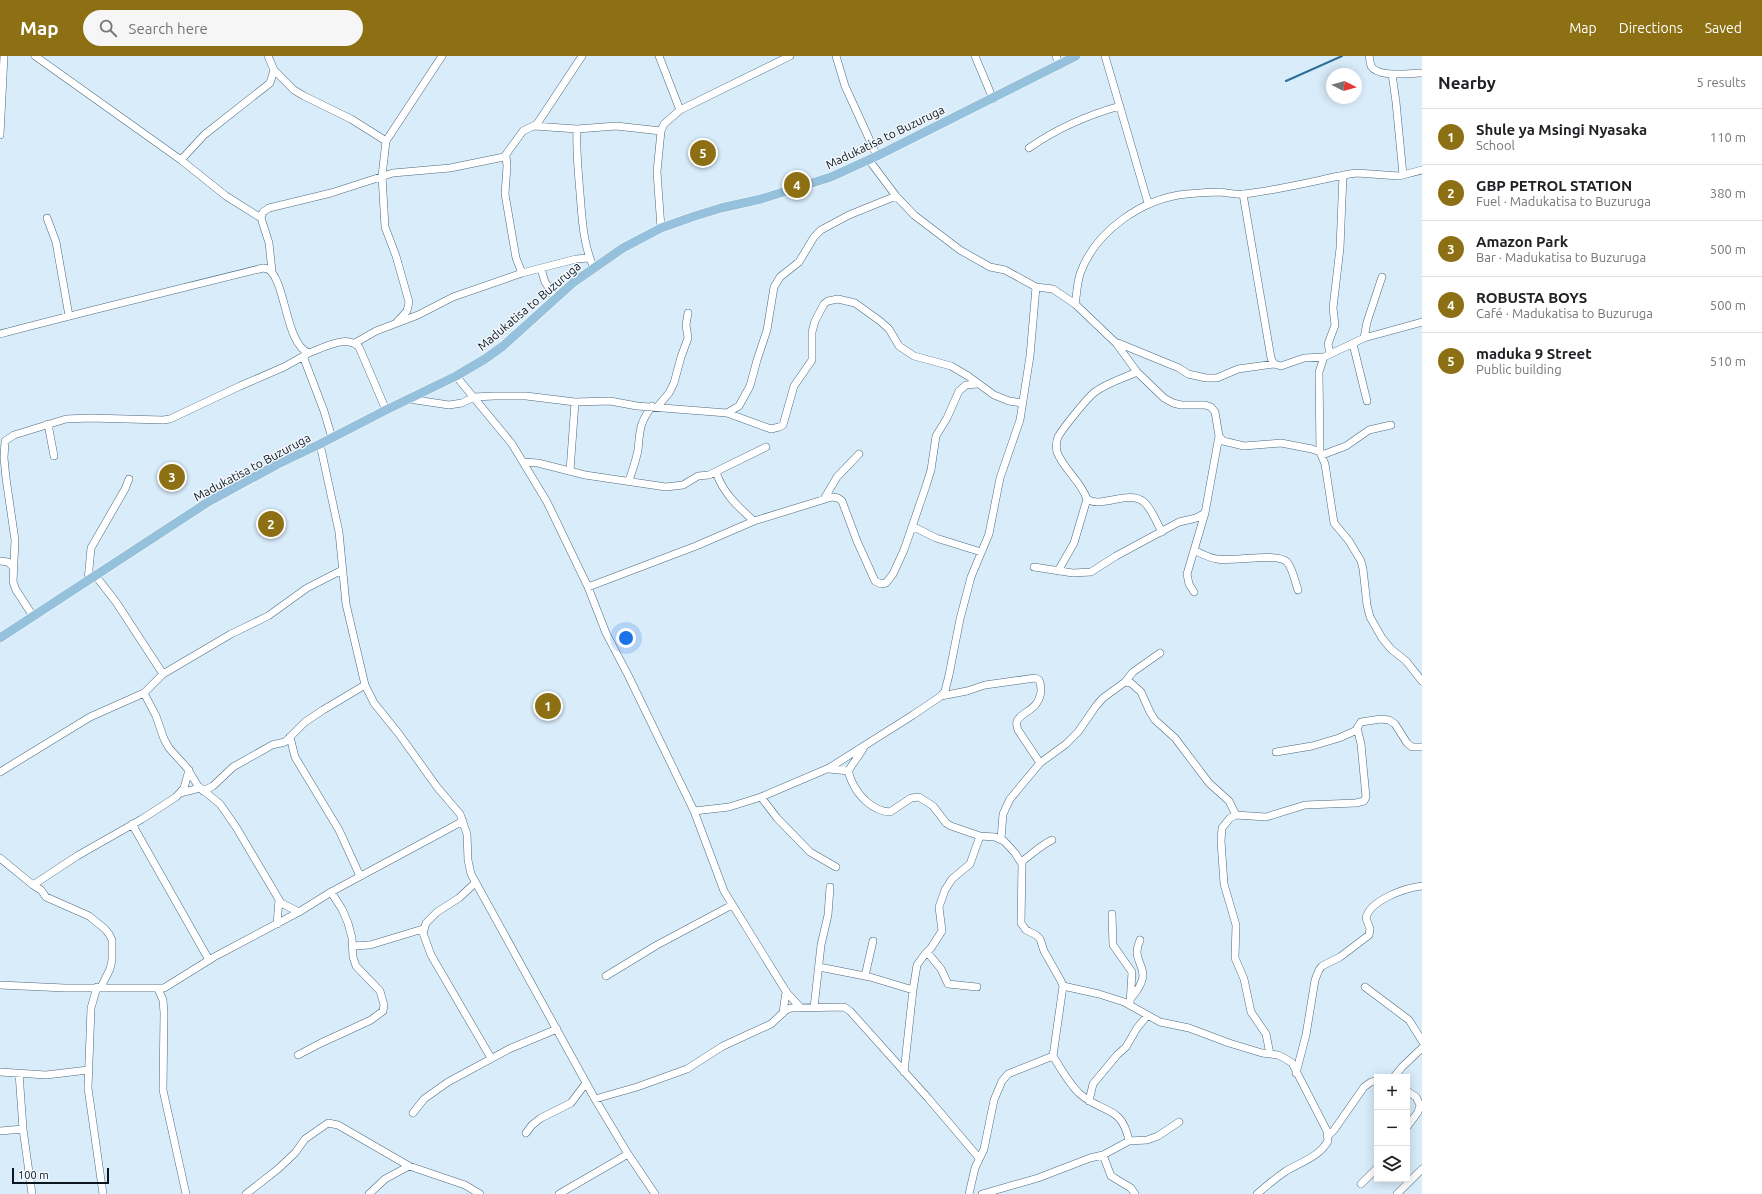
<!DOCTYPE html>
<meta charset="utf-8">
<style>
:root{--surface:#fff;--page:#f6f6f6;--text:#202124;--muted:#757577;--line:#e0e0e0;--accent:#8c7013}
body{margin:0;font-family:Ubuntu,sans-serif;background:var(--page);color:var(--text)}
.controls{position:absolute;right:12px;bottom:12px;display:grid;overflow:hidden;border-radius:0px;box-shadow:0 2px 10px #0003}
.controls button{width:36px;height:36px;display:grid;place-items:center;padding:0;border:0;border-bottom:1px solid var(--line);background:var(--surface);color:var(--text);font:20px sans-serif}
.compass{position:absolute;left:1326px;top:12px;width:36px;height:36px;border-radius:50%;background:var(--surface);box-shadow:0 2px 10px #0003;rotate:96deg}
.scale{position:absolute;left:12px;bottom:10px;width:97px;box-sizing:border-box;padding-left:4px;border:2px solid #0b161e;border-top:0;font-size:11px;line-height:14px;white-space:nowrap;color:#0b161e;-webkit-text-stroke:3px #f1f7fc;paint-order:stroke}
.you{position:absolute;left:626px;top:582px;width:14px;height:14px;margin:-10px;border:3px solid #fff;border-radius:50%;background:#1a73e8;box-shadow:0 0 0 6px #1a73e833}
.badge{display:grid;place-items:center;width:26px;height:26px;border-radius:50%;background:var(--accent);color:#fff;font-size:13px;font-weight:700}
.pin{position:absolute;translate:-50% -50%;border:2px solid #fff;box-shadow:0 1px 4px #0006}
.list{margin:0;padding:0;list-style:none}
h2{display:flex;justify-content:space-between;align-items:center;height:52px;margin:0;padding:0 16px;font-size:17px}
h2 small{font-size:13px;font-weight:400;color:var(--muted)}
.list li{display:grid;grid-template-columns:26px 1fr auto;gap:12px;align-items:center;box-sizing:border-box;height:56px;padding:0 16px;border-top:1px solid var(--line)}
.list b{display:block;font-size:15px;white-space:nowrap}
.list p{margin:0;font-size:13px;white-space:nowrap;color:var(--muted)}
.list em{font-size:13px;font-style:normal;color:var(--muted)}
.icon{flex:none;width:22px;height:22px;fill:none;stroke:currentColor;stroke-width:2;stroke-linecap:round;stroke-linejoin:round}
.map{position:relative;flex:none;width:1422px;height:1138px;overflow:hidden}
header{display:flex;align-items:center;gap:24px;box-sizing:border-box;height:56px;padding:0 20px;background:var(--accent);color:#fff}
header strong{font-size:19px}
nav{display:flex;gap:22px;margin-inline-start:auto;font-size:14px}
.search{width:280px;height:36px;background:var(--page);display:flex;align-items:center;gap:10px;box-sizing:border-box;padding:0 14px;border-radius:22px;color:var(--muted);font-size:15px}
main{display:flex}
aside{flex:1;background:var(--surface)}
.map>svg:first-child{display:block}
</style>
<header>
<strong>Map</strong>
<div class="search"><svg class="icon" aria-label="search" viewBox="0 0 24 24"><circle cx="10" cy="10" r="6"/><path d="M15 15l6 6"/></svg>Search here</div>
<nav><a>Map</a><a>Directions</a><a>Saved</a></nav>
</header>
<main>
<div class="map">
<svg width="1422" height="1138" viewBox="0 0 1422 1138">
<rect width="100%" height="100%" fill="#d9ecfa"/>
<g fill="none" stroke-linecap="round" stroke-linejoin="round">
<!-- stream -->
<path stroke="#2e6e96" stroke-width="2" d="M1286,25L1342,0"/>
<defs>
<path id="minor" d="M35,0L181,104L226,140L261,162
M268,0L274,14L294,34L304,40L351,63L386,85
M659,0L680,54
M836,0L845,30L877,100
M975,0L993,43
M1056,0L1060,9
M1105,0L1148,147
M1369,0C1370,3 1370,7 1371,10C1378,22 1410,17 1422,17
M1392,18L1396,46L1403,119
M534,70L577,73L616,70L661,75
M577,73C576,94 578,115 580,137C582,162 583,189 594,212
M0,79L4,0
M1029,92C1056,73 1088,59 1120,50
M506,100L507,110L505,138L516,202L522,217
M181,104L204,79L270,27L274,14
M869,104L896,140L914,159L960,194L990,211L1005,214L1036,231L1053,233L1075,248L1116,287L1137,316L1164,342L1173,347L1181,349H1205L1211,351L1215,356L1219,380L1223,385L1244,390L1281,387L1312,393L1320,396L1325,408L1334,467L1349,485L1361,505L1363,513L1367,549L1370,561L1382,582L1391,593L1406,605L1422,625
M1243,138L1271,302L1274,308L1281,310L1304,302L1324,301
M47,162L56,186L69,260
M661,172L657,116L661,75L664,68L680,54L790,0
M541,213L545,226L555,242
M272,215L269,187L261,162L263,156L269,152L331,137L393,117L450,112L504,101L523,75L537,68L582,0
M1075,248C1077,238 1077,227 1080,218C1095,175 1143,142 1187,138C1198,137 1209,136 1220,136C1228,137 1236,139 1244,138C1279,134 1314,125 1349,118L1357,117L1399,120L1422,114
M396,267L407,255L409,246L396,200L385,171L382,120L386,85L442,0
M0,278C87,255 175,234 263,212L268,213C286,224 285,288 309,297C323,292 347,278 359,291L386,354
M1364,282L1367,266L1382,221
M355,287L376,275L418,259L453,241L522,217L576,203L589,202
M1118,287L1179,312L1188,318L1206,322H1217L1238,313L1274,308
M1353,288L1367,345
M1330,297L1328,288L1335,269L1333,252L1340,192L1343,119
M303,300L324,355L332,382
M1137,316C1124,322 1107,327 1095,336C1087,342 1063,372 1058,381C1056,386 1056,391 1057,396C1064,414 1080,424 1087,443C1101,453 1129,433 1144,446C1152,453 1156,466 1162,476
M456,320L512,388L547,446L588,531L606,577L628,619L694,755L724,835L787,937L800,951
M409,343L449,349L462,347L474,341L494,340H526L575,346L610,345L637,350L727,357L771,373L779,371L783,369L794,330L812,304V276L815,265L824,248L828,245L838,243L855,247L880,265L889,273L899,290L914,300L951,310L968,320L994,339L1009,345L1022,347
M658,350L669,337L674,327L681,301L688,282L686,269L688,257
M727,357L739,350L750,330L757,304L767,274L774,231L780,221L799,206L814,181L821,174L849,159L896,140
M48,368L54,400
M320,388L339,476L346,548L365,629L374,647L399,678L437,731L460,758L467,778L468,804L471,818L595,1043L628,1098L655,1138
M1320,396L1319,316L1324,301L1364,282L1422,266
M1322,399L1346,390L1369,374L1391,369
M524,406L538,407L585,419L666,431L683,429L698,420L709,419L766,391
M570,415L575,346
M716,416C723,437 738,451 754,465
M629,425C632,415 636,405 638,394C640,374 639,368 652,350
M824,443L837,421L859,398
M912,470L936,482L981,496
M1194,494C1202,498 1209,502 1217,503C1233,506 1277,496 1287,506C1293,513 1295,526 1298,534
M0,505L8,506L13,511
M1034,511L1073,517L1091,516L1116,500L1179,466L1196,462L1205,457L1219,380
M1058,515L1074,487L1087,443
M95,519L116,546L163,618
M88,524L91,492L125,433L129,423
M588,531L696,490L754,465L832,441L838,442L842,445L857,485L875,525L881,528L886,527L893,518L904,494L926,430L931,414L936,380L947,362L959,335L966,329L977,328
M1194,536L1189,528L1187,518L1205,457
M33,560L16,534L13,526L15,484L6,422L4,402L5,385L14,379L66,363L90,362L163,364L170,363L240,330L284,311L309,297
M1125,626L1133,616L1160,597
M144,637L156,660L164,683L169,692L187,712L198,730L220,748L236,771L281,847L299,856
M941,640L967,635L985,629L1035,622L1039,624C1041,628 1041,631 1041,636C1037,656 1023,654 1017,665C1016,668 1017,671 1018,674L1040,707
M290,681L295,701L339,774L360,820
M863,693C860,698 851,710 849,714C848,718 851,723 852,726C859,741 873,755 890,756L911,742L919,741L933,750L946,767L951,770L980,780L995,781L1004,785L1015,797L1022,808L1021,867L1026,874L1036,879L1040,883L1044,895L1061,925L1063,930L1053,1000L1008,1018L1002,1025L994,1044L984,1093L975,1112L969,1138
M1276,696L1312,690L1339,682L1357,674
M829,713L849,715
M0,716L90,661L144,637L163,618L231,578L268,560L307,532L342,514
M203,735L213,730L233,711L272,689L285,686L305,666L323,654L365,629
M180,737L200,732
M761,741L777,762L810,796L836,811
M694,755L729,751L761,741L829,712L913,659L941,640L945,635L949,619L960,563L971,521L989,478L1000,422L1020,364L1030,300L1036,231
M132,768L209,904
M1001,783L1003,758L1010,743L1040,707L1066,688L1078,676L1096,650L1103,642L1125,626L1131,627L1141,636L1150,656L1155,664L1175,682L1209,727L1229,745L1236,759
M0,802L33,829L41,834L46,841L89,860L105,873L109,878L112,884V904L110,913L101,931
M1021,806C1031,799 1041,789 1052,784
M475,827L459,842L437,856L426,867L423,877L431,899L491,1002
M33,829L77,800L142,763L176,741L184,732L189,714
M1112,858L1113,889L1132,916L1130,948
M277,868L279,844
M352,890L370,889L423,873
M927,896L941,913L948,928L977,931
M819,911L870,921L913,934
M606,920L657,889L732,849
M865,920L873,885
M0,929L65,932H164L214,901L299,856L331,836L463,765
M1063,930L1099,938L1124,946L1160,966L1189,972L1229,987L1262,997L1278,999L1286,1003L1292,1007L1327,1075L1328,1085C1319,1101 1301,1106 1286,1115C1276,1122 1266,1130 1257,1138
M97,931L91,952L88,1032L103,1138
M1365,931L1409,964L1422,985
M158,933L163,944L164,957L163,1034L186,1138
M1132,941C1158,910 1128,910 1140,884
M814,952L821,889L828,859L830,831
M783,957L786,935
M1270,998L1266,978L1251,956L1244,923L1235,902L1236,869L1224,828L1221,785L1222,772L1230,762L1236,759L1266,761L1305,749L1356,747L1364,745L1366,741L1361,688L1357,672L1361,666L1381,663L1389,664L1395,668L1407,687L1412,691H1422
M298,999L321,987L371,964L383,955L384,949L380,935L356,910L353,901L352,882L348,867L342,853L331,836
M1053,1000C1061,1013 1069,1028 1080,1038C1103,1058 1122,1049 1129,1085
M0,1016L46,1019L88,1014
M904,1016L913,934L917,909L925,898L931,892L942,875L939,851L945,834L952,823L970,808L980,780
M19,1017L23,1073L32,1138
M1296,1017L1306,979L1315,924L1319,914L1322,910L1340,901L1369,879L1370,873L1366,862C1370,844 1405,832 1422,830
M1394,1021L1402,1011L1422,992
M1407,1035L1416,1041L1420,1049L1418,1056L1407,1071
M595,1043L637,1031L687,1013L723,990L771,968L786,954L791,952L844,951L850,955L928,1042L979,1102
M1089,1045L1093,1028L1117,999L1126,991L1137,972L1147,960
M413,1057L424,1043L448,1026L509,993L557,973
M0,1075L23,1073
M526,1077L532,1069L541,1062L571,1047L586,1027
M1328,1080L1334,1074L1364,1031L1371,1026L1377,1025
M1103,1099L1111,1120L1131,1132L1135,1138
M1361,1128L1377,1112
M246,1138L278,1113L295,1097L305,1083L328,1067L338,1069L409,1110L465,1129L480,1138
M369,1138L385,1123L409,1110
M559,1138L628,1098
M982,1138L1038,1122L1090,1102L1103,1099L1129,1085L1147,1084L1158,1080L1179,1066
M1397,1138L1422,1113"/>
<path id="major" d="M0,582L208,446L278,408L320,388L386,354L456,320L485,303L503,290L574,226L623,192L661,172L695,160L721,152L761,143L831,121L877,100L1076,0"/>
</defs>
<!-- minor casing -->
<use href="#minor" stroke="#4d697d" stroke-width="8"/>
<!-- major casing -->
<use href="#major" stroke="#fff" stroke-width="10"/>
<!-- minor -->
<use href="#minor" stroke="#fff" stroke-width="7"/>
<!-- major -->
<use href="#major" stroke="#96c1dd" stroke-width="9"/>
</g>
<g text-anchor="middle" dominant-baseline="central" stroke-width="3" stroke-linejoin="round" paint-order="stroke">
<!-- street labels -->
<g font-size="12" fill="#0b161e" stroke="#f1f7fc">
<text transform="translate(885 81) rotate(-26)">Madukatisa to Buzuruga</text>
<text transform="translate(529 250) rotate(-40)">Madukatisa to Buzuruga</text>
<text transform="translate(252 411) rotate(-28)">Madukatisa to Buzuruga</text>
</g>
</g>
</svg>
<div class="controls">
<button>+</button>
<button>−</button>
<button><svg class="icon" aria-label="layers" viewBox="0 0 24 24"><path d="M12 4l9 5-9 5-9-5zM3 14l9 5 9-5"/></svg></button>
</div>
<svg class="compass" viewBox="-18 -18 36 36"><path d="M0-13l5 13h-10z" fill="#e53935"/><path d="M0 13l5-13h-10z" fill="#757577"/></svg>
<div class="scale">100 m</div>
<div class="you"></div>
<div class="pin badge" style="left:548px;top:650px">1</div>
<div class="pin badge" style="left:271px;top:468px">2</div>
<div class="pin badge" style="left:172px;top:421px">3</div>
<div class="pin badge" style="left:797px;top:129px">4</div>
<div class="pin badge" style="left:703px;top:97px">5</div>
</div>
<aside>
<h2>Nearby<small>5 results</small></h2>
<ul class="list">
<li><span class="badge">1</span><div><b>Shule ya Msingi Nyasaka</b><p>School</p></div><em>110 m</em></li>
<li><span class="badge">2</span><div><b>GBP PETROL STATION</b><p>Fuel · Madukatisa to Buzuruga</p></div><em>380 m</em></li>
<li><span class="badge">3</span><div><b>Amazon Park</b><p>Bar · Madukatisa to Buzuruga</p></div><em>500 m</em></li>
<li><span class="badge">4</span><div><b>ROBUSTA BOYS</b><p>Café · Madukatisa to Buzuruga</p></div><em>500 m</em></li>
<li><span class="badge">5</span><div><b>maduka 9 Street</b><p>Public building</p></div><em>510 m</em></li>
</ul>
</aside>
</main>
